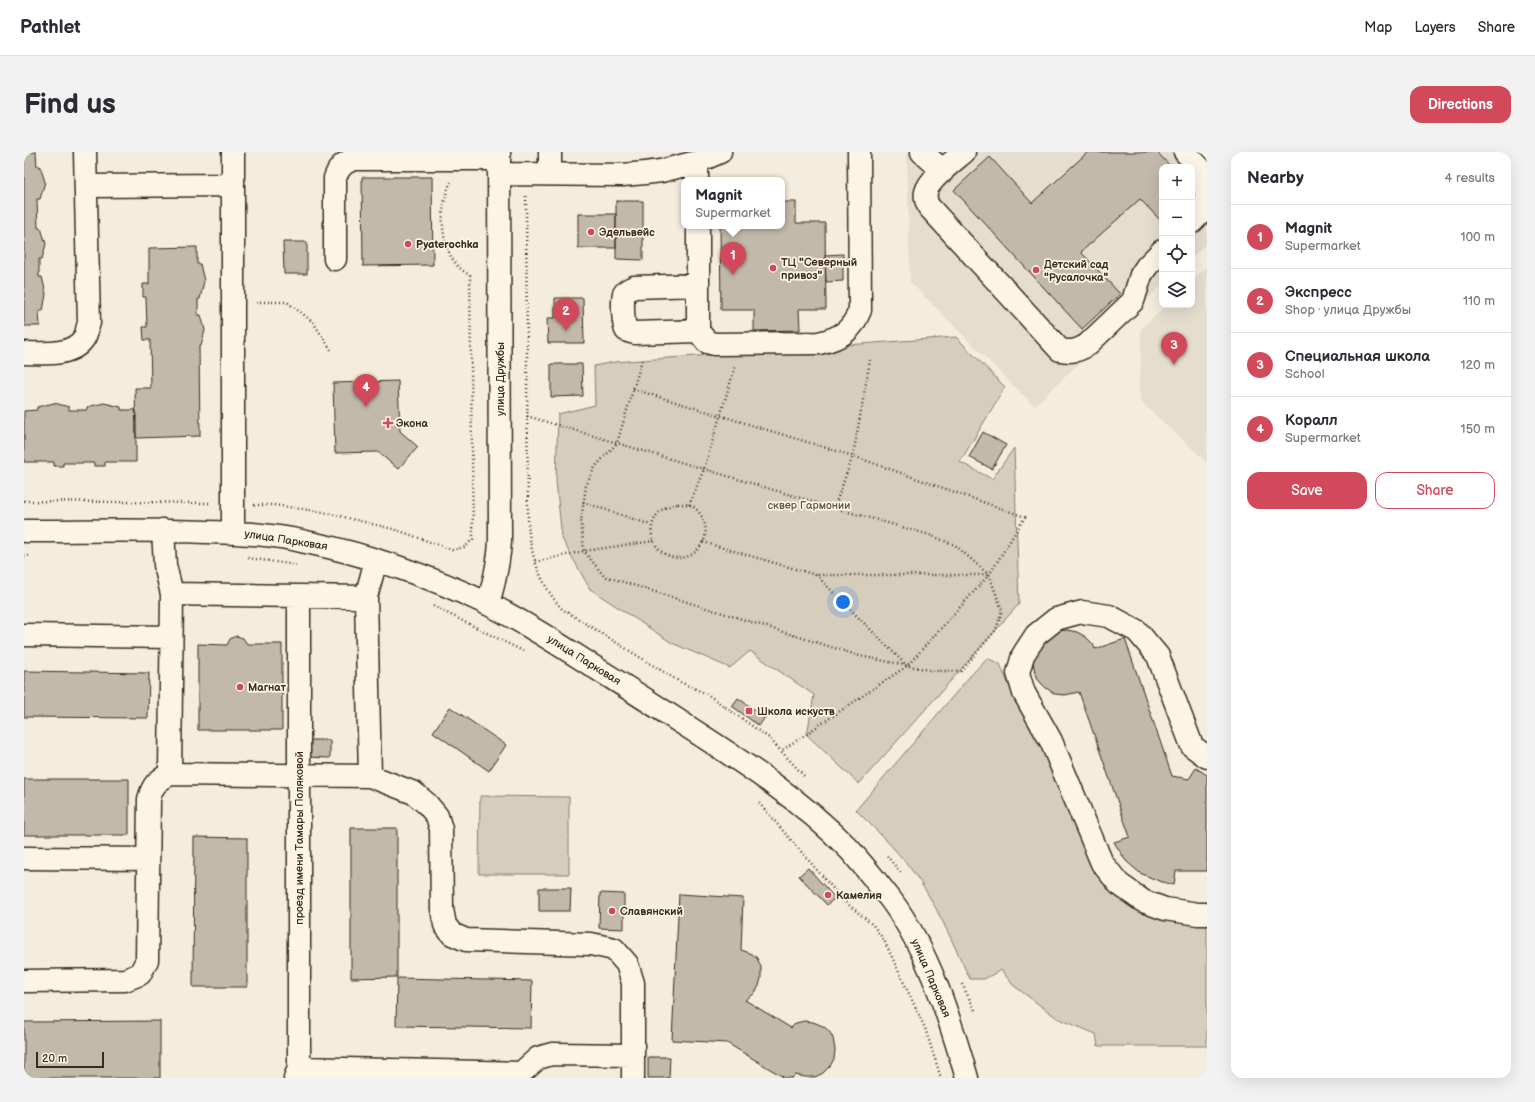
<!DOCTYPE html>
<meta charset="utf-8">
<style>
:root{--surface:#fff;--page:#f2f2f3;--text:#2b2b33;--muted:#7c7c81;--line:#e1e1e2;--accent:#d1495b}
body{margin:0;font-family:"Balsamiq Sans",sans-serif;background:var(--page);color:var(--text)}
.controls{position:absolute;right:12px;top:12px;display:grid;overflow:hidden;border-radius:8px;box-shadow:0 4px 16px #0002}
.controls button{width:36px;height:36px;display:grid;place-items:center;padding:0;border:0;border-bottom:1px solid var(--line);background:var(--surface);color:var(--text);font:20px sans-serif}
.scale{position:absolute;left:12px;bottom:10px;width:68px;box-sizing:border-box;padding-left:4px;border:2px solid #3b2a1e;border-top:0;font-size:11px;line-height:14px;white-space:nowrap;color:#3b2a1e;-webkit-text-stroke:3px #fcf5e5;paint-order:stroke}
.you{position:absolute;left:819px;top:450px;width:14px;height:14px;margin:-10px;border:3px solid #fff;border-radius:50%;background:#1a73e8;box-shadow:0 0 0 6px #1a73e833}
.badge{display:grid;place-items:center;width:26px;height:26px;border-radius:50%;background:var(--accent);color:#fff;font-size:13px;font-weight:700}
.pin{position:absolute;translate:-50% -33px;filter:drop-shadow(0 1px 2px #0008)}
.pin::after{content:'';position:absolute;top:21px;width:14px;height:12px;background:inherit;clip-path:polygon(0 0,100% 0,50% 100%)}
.popup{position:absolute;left:657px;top:25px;width:104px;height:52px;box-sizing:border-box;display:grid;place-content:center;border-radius:8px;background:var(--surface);filter:drop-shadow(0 1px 3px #0005);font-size:13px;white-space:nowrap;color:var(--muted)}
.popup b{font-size:15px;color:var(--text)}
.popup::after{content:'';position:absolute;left:50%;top:100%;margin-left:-8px;border:8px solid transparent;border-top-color:var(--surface)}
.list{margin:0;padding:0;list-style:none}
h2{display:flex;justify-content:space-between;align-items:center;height:52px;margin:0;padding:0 16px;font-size:17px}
h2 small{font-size:13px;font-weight:400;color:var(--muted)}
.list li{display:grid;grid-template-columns:26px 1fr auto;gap:12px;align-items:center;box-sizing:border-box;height:64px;padding:0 16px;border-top:1px solid var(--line)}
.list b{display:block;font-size:15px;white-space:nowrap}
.list p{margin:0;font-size:13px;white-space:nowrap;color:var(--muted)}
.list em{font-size:13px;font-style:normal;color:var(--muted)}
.actions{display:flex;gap:8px;padding:12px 16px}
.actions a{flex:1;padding:9px 0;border:1px solid var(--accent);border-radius:12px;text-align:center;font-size:14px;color:var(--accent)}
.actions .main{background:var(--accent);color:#fff}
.icon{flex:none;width:22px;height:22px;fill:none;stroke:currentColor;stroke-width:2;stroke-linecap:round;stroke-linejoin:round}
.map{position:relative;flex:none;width:1183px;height:926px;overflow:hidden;border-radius:12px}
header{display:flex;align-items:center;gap:24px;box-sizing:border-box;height:56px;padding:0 20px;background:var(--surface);border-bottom:1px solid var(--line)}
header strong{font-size:19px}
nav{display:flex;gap:22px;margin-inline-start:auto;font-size:14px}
.intro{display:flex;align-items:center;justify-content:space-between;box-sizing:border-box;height:96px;padding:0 24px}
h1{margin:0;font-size:28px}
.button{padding:10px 18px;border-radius:12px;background:var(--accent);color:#fff;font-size:14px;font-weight:700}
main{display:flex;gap:24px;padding:0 24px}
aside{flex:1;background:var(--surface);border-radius:12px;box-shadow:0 4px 16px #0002}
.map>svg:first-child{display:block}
</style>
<header>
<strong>Pathlet</strong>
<nav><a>Map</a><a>Layers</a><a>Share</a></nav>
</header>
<div class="intro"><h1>Find us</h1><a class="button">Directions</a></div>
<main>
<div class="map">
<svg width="1183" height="926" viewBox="0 0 1183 926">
<rect width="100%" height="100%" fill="#f4eddd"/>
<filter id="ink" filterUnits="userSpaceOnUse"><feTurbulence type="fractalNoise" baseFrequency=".025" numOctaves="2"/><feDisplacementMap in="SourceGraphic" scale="8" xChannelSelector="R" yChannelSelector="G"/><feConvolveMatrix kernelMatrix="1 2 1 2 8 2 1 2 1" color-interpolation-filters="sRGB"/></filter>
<g filter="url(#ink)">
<!-- built -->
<path fill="#e5ddce" d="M883,0H1183V91L1168,105V15H1138V133L1010,254L886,130Z
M1183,114V310L1116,249L1117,177L1142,153H1168V129Z"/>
<!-- green -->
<path fill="#d6cdbd" stroke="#887c6e" d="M932,185L981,235L936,310L968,327L990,296L995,452L835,632L783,583L790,543L726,499L706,516L648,491L566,437L538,387L532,329L534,262L571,253L570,214L590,210Z
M963,506L976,512L987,538L1024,606L1080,730L1096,748L1110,756L1183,771V894H1074L1072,882L1033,866L989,833L977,818L960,827H946C928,790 912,750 887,717C870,695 851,677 832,658L947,523Z
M456,644L545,645V722H455Z"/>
<!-- building -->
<path fill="#c3b9aa" stroke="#3b2a1e" d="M0,0H12L13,14H16L21,30L16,47H13L14,76H17L22,92L18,107H15V125H18L22,142L19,159H15L16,174H0Z
M1064,0H1133L1147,15H1138V70L1116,47L1057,100L1096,142L1058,177L930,38L966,5L1008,51Z
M338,25H408L409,113L339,114Z
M592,49H619V108L592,107Z
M758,50H772V71H801L802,157H775L776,178L730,179V158H697L696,74H758Z
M554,62H592V96H554Z
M259,90H283V122H260Z
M173,95V112H176L180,129L176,147H174V163H177L181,178L177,194H175L176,284L112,286L111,236H127L126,188H120L119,175H123L122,145H119V132H125V96Z
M819,102V129L802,130L801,103Z
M531,146H559L560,191H524L523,166H531Z
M527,212H558L559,244L527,245Z
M374,229L376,279L394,295L374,317L354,300L311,301L309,231Z
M30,251L45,255V258H63V255L80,251L97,255V258H112V310H81V314H70V311H39V314H30V310H0V259L13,258V255Z
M959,280L982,293L968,317L945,305Z
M1043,478L1053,480L1062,485L1069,492L1071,497L1101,487L1148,624L1165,627L1172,616L1183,623V719H1152L1150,733L1135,729L1116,721L1102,709L1090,690L1106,685L1055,540L1041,543L1031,542L1022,536L1015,529L1011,520L1009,510L1011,500L1016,491L1033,479Z
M212,484L219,486L223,492H258V578H174V492L203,493L206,487Z
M0,519L125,521L124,566L0,565Z
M714,546L741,565L735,574L708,554Z
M426,555L482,593L465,619L409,580Z
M283,588H306V606L283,605Z
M0,627H105V683H0Z
M327,676H373V825L327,826Z
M170,685L223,686V835H169Z
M784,716L811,746L803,753L775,724Z
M515,736H547L546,759H515Z
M576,741L600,742V777L575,776Z
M655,742L719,746L717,798L726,801L733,806L737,815V826L735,834L730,842L721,848L767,876L772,871L780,869L789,870L799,874L805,879L809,886L811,898L810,907L806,914L799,921L791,925H781L771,923L768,926H761L703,891L648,888Z
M373,826L508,829L507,876L372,874Z
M136,869V926H0V870Z
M624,905H646L645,926H624Z"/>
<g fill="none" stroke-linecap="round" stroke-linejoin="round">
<defs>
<path id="minor" d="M209,0V381
M526,0V22
M898,0L919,19
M940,0C930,9 905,27 902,40C901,45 902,50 905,55L1036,198C1047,200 1054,199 1063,193L1109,149L1117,123L1123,114L1138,99
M1161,0L1176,16L1180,24L1182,47L1178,60L1168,70
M673,10V28
M475,22L599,23L621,21L637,19L673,10L696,0
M62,34L209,33
M674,74V179L683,190L691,192L795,191C817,186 828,179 836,158L835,0
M311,107V26C315,15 319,11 330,7H475
M674,133L610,135C606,137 602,138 600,142C598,148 599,174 602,178C605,180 608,180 611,181L674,179
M0,201C19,201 48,205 60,186C63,182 63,175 65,171L61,0
M0,379C61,379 122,377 183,380C216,381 250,382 282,390C345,403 408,425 466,453C501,470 534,492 567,513C594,530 620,546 647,564C709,604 774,644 826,698C840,714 854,731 867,748C905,800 925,864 943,926
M148,442L342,445
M464,452C470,431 475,411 476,389L475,0
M0,483L147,485
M1183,605L1168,594L1134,504L1113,479L1085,464L1058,460L1032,467L1012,483L999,503L994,521L1000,541L1027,589L1078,711L1095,732L1119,749L1141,757L1174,762H1183
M146,622L346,624L390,641L403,652L413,664L417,677L418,757L421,773L428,782L442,788L567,792L590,797L603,812L609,831V926
M346,624L342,445L352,408
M0,706L124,707
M0,829L101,828L116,822L123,808L125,647C129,632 133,629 146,622L148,442L141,413L139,378
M275,916L497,921L514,906L528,902L609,903
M271,926L275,916V445"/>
</defs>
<!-- minor casing -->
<use href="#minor" stroke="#3b2a1e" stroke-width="25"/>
<!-- path -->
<path stroke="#3b2a1e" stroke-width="2.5" stroke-dasharray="1 3" stroke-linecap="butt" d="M502,44L504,370C506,402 516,432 538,457L656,530L683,542L745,586L782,626
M232,150H263L289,170L307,198
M609,237L829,304L1001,365L965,423L883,514L757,599
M503,264L810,356L903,382L931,393L965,423L978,458L972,478L937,519H910L836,504L580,424L560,399L557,368L562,334L571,315L593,291L618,208
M0,349L187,351
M559,350L627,373
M654,352C658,352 662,352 666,353C678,358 685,377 680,388C661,427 611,395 633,363C638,356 645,353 654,352Z
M230,353H250L299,360L373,378L428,398L441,395L449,387L446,123C415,109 413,56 427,30
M665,353L680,317L711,215
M810,356L829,304L846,208
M679,390L792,423H965
M0,404L7,403
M224,406L272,413
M511,410L560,399L630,389
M792,423L883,514
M409,454L499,499
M735,651L819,748L849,773L860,788L901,876L917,926
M863,704L877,721
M938,832L951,858"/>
<!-- minor -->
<use href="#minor" stroke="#fcf5e5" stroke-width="22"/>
</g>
</g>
<!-- markers -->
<g fill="#d1495b" stroke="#fcf5e5" stroke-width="1.5">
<circle cx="567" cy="80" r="4"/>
<circle cx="384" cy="92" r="4"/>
<circle cx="749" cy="116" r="4"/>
<circle cx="1012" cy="118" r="4"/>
<path d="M362 265h4v4h4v4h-4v4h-4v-4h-4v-4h4z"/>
<circle cx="216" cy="535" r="4"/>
<rect x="721" y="555" width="8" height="8" rx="2"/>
<circle cx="804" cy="743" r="4"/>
<circle cx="588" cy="759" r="4"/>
</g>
<g text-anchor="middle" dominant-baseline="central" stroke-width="3.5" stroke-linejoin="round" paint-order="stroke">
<!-- poi labels -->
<g font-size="11" font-weight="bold" fill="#3b2a1e" stroke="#fcf5e5" text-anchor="start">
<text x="575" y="80">Эдельвейс</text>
<text x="392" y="92">Pyaterochka</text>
<text x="757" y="110">ТЦ "Северный<tspan x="757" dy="13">привоз"</tspan></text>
<text x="1020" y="112">Детский сад<tspan x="1020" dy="13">"Русалочка"</tspan></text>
<text x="372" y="271">Экона</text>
<text x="224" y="535">Магнат</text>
<text x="733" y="559">Школа искуств</text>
<text x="812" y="743">Камелия</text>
<text x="596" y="759">Славянский</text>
</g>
<!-- street labels -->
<g font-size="11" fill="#3b2a1e" stroke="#fcf5e5">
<text transform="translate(476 227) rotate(-90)">улица Дружбы</text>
<text transform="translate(262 388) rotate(9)">улица Парковая</text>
<text transform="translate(560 508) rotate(32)">улица Парковая</text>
<text transform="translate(275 686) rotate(-90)">проезд имени Тамары Поляковой</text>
<text transform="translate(907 826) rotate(67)">улица Парковая</text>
</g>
<!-- park labels -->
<g font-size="11" fill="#625346" stroke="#fcf5e5">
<text x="785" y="353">сквер Гармонии</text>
</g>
</g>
</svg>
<div class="controls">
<button>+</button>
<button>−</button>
<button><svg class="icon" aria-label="locate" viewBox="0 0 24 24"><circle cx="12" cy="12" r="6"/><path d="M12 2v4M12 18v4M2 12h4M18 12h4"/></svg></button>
<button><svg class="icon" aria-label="layers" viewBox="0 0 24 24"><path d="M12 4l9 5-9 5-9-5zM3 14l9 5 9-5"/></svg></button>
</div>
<div class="scale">20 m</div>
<div class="you"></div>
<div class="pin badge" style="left:709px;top:123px">1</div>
<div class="popup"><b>Magnit</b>Supermarket</div>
<div class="pin badge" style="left:542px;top:179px">2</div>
<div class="pin badge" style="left:1150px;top:213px">3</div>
<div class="pin badge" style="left:342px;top:255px">4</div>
</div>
<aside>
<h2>Nearby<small>4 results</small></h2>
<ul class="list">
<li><span class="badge">1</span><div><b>Magnit</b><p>Supermarket</p></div><em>100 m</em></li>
<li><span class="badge">2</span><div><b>Экспресс</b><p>Shop · улица Дружбы</p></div><em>110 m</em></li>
<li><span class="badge">3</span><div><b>Специальная школа</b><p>School</p></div><em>120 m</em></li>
<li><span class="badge">4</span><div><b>Коралл</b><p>Supermarket</p></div><em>150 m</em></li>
</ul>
<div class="actions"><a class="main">Save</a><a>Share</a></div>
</aside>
</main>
